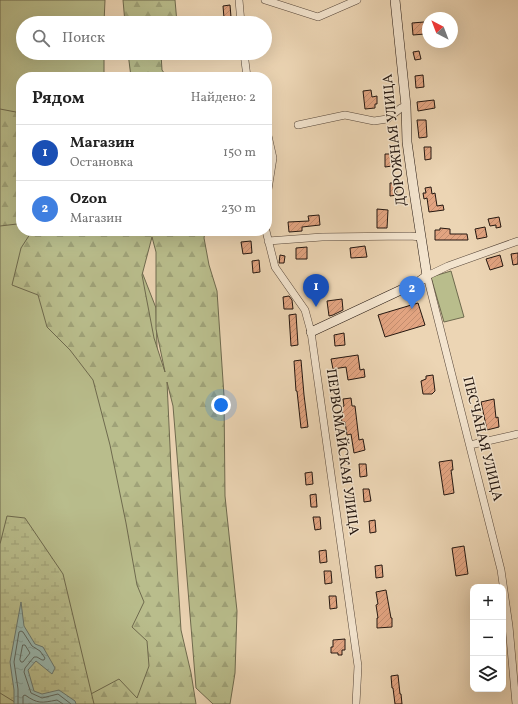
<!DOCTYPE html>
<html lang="ru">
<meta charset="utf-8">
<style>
:root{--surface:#fff;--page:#f2f2f2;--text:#222;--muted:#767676;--line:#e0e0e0;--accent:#b45309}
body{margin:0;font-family:Vollkorn,serif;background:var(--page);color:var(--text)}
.controls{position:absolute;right:12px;bottom:12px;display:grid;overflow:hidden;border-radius:8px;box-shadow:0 4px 16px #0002}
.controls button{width:36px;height:36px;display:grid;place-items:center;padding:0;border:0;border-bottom:1px solid var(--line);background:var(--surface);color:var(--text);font:20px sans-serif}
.compass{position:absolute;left:422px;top:12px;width:36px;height:36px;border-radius:50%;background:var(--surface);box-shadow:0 4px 16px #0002;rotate:318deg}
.you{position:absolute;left:221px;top:405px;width:14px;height:14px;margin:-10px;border:3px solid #fff;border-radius:50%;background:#1a73e8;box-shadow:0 0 0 6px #1a73e833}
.badge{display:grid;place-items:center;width:26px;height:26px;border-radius:50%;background:var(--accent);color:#fff;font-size:13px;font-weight:700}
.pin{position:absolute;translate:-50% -33px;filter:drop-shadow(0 1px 2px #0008)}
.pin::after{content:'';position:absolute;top:21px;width:14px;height:12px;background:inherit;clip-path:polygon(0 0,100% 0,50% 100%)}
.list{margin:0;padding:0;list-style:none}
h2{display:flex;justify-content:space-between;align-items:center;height:52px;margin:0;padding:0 16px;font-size:17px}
h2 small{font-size:13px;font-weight:400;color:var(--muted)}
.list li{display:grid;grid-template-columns:26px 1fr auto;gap:12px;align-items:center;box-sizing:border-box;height:56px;padding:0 16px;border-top:1px solid var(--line)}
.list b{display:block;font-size:15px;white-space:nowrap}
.list p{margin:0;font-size:13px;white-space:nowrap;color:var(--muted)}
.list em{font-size:13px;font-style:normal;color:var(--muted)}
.icon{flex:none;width:22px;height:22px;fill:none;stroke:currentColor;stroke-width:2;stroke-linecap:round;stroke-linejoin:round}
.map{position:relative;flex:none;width:518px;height:704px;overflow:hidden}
.search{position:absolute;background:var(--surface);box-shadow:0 4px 16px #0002;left:16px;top:16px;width:256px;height:44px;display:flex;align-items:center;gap:10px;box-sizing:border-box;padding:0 14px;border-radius:22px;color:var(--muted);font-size:15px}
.panel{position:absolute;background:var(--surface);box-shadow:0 4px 16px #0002;left:16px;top:72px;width:256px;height:164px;border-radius:16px}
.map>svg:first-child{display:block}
</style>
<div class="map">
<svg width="518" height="704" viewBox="0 0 518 704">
<defs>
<pattern id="forest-firs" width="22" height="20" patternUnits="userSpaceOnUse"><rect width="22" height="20" fill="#b9bd8c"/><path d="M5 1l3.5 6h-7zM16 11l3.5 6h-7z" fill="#9fa278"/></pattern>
<pattern id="wetland-marsh" width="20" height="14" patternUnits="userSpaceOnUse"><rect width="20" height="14" fill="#b9bd8c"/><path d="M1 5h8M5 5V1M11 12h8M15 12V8" fill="none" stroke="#9fa278"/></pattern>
<pattern id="water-ripples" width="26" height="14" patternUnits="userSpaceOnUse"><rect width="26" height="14" fill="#99b8af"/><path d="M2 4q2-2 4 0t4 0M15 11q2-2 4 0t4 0" fill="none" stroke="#849d96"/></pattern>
<pattern id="building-hatch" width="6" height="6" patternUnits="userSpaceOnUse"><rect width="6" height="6" fill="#e2a481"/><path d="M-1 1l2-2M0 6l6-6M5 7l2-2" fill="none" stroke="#c28c6e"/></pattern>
</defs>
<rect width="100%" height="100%" fill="#ecd5b4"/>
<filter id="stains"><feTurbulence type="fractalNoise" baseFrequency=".005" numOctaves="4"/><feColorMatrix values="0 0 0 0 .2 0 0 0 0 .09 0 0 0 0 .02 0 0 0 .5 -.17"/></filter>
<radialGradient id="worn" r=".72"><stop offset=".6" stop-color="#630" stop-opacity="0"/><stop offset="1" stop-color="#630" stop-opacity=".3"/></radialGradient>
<!-- green -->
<path fill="#b9bd8c" stroke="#6e6a4e" d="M0,0H105L104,23H23V53H104V77H21V231H126L156,308L166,704H0Z
M451,271L464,317L444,322L431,277Z"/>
<!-- forest -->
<path fill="url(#forest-firs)" stroke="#6e6a4e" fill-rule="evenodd" d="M123,0H175L177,23H125Z
M128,53H162L161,54L162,70L167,77H131Z
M0,109L21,113V218L17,224L0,226Z
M32,231H149L151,235V231H205L204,238L209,265L217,291L224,396L225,496L237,611L235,673L230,704H213L196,688L173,406L167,382L171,468L181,630L191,673L196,704H90L89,695L119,679L137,698L149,666L147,641L132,627L144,602L137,585L126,523L110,445L93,380L70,350L47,327L38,295L12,285L21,248ZM152,237L156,252V329L165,372L154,338L142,275Z"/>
<!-- wetland -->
<path fill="url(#wetland-marsh)" stroke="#6e6a4e" d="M7,516L25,518L63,574L94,704H18L0,693V544Z"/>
<!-- water -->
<path fill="url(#water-ripples)" stroke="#6a786f" d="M21,602L24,626L35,644L43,647L55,668L52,674L36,661L28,670L34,691L42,694L59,690L75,701L76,704H14V690L10,662Z"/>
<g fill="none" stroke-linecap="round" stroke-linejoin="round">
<!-- shore -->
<path stroke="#5e6860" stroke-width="1" d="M23,645H25L30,653L23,662H21L20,660Z
M18,704V689L14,662L19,632L21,631L23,632L32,646L40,651L45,658L44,660H42L37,657H34L25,668L24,672L31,693L42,698L58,694L71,704
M23,704V696L25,695C38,704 41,703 57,700L63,704"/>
</g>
<!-- building -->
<path fill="url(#building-hatch)" stroke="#241710" d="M230,5L231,17L224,18L223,6Z
M424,22L425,34L413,35L412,23Z
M419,51L421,59L415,60L413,52Z
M423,75L424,87L416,88L415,76Z
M371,90L372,97L377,96V104H375V108L365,109L363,91Z
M434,100L435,108L418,111L417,102Z
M417,120H426L427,137L419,138Z
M424,147H431V159L425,160Z
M385,154H392V166L385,167Z
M390,183H396L397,195L390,196Z
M431,187L432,194L435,193L437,206L443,205L444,210L429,212L427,198L424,199L423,193H426L425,188Z
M377,209L388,210L387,228H377Z
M319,215L320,225L302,227V231L289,232L288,222L309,221L308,216Z
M499,217L501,227L496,228V225L490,226L488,219Z
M485,227L487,237L477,239L475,229Z
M440,228L450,229V234H467L468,240H435V230H440Z
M251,241L252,253L243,254L241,242Z
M365,246L367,257L351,258L350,248Z
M307,247V259H296V248Z
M518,253V264L513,265L511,254Z
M280,255L285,256L284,263H279Z
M500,255L503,266L490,270L486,259Z
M259,260L260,272L253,273L252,261Z
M289,296L292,300L293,309H284L283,297Z
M342,299L343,310L333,315L329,316L327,301Z
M418,303L425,325L385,337L378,315Z
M296,314L298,345L291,346L289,315Z
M344,333L345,345L335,346L334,335Z
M358,355L360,370L364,369L365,377L348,380L346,367L333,369L331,359Z
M301,360L304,395L308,427L301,428L297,391H296L294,361Z
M433,375L435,391L432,394H423L421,381L426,379V376Z
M351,398L352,406H355L359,440L363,439L365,450L354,453L351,434L347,435L345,422H342L341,417H343L342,407L344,406L343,399Z
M494,399L496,418L498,417L499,427L487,430L481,402Z
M452,460L453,470H451L454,493L444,495L439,462Z
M359,464H366L367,476L360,477Z
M312,472L313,484L306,485L305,473Z
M363,489H369L371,501L364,502Z
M316,494L317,507H311L310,495Z
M313,517H320L321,529L315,530Z
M375,520L376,532L370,533L369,521Z
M464,546L468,574L456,576L452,548Z
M326,550L327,562L320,563L319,551Z
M382,565L383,577L376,578L375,566Z
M324,571H331L332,583L325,584Z
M386,590L391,618H392V627L377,628V618H378L376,605L378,604L376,592Z
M329,596H336L337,608L330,609Z
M345,639V650H342V655H338V653H331V647H333V640Z
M398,675L400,694H401L402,704H395L393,688H392L391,676Z"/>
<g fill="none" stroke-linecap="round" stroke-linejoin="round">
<defs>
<path id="street" d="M239,0L241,23
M265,0L318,17L357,0
M244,53L247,77
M298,125L345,115L374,121L387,119L401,108L406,106
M267,131L273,158L267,196
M266,231L275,267L305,310L311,332L358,666L356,704
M268,241L322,237L410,236L421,237
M470,445L518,434
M516,704L509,626L501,570L427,276L448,266L518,241"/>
<path id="secondary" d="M311,332L420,281L427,276L413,185L407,142L406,106L395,0"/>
</defs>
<!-- street casing -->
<use href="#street" stroke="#564639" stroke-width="8"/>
<!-- secondary casing -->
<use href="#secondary" stroke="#241710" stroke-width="10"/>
<!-- street -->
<use href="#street" stroke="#f3e4ce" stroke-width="7"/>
<!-- secondary -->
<use href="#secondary" stroke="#f3e4ce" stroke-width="9"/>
</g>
<g text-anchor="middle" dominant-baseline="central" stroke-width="3" stroke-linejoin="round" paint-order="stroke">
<!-- street labels -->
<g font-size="14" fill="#241710" stroke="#f3e4ce">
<text transform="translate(395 140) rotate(-96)">ДОРОЖНАЯ УЛИЦА</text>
<text transform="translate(482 439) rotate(76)">ПЕСЧАНАЯ УЛИЦА</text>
<text transform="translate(342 452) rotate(82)">ПЕРВОМАЙСКАЯ УЛИЦА</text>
</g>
</g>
<rect width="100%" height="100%" filter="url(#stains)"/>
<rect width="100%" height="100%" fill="url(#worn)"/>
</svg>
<div class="controls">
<button>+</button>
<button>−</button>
<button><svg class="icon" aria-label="layers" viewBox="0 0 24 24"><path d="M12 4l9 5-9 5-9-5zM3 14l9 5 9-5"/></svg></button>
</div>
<svg class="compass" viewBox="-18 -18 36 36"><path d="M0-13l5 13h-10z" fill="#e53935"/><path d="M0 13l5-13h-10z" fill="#767676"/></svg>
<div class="you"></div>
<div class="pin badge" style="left:316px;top:307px;background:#1a4fb4">1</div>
<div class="pin badge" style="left:412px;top:309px;background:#3f7fe0">2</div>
<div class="search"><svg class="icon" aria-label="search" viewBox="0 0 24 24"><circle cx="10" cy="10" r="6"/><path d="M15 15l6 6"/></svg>Поиск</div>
<section class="panel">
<h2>Рядом<small>Найдено: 2</small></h2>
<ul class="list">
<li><span class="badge" style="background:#1a4fb4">1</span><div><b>Магазин</b><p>Остановка</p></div><em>150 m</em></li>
<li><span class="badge" style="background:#3f7fe0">2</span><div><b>Ozon</b><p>Магазин</p></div><em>230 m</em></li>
</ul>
</section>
</div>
